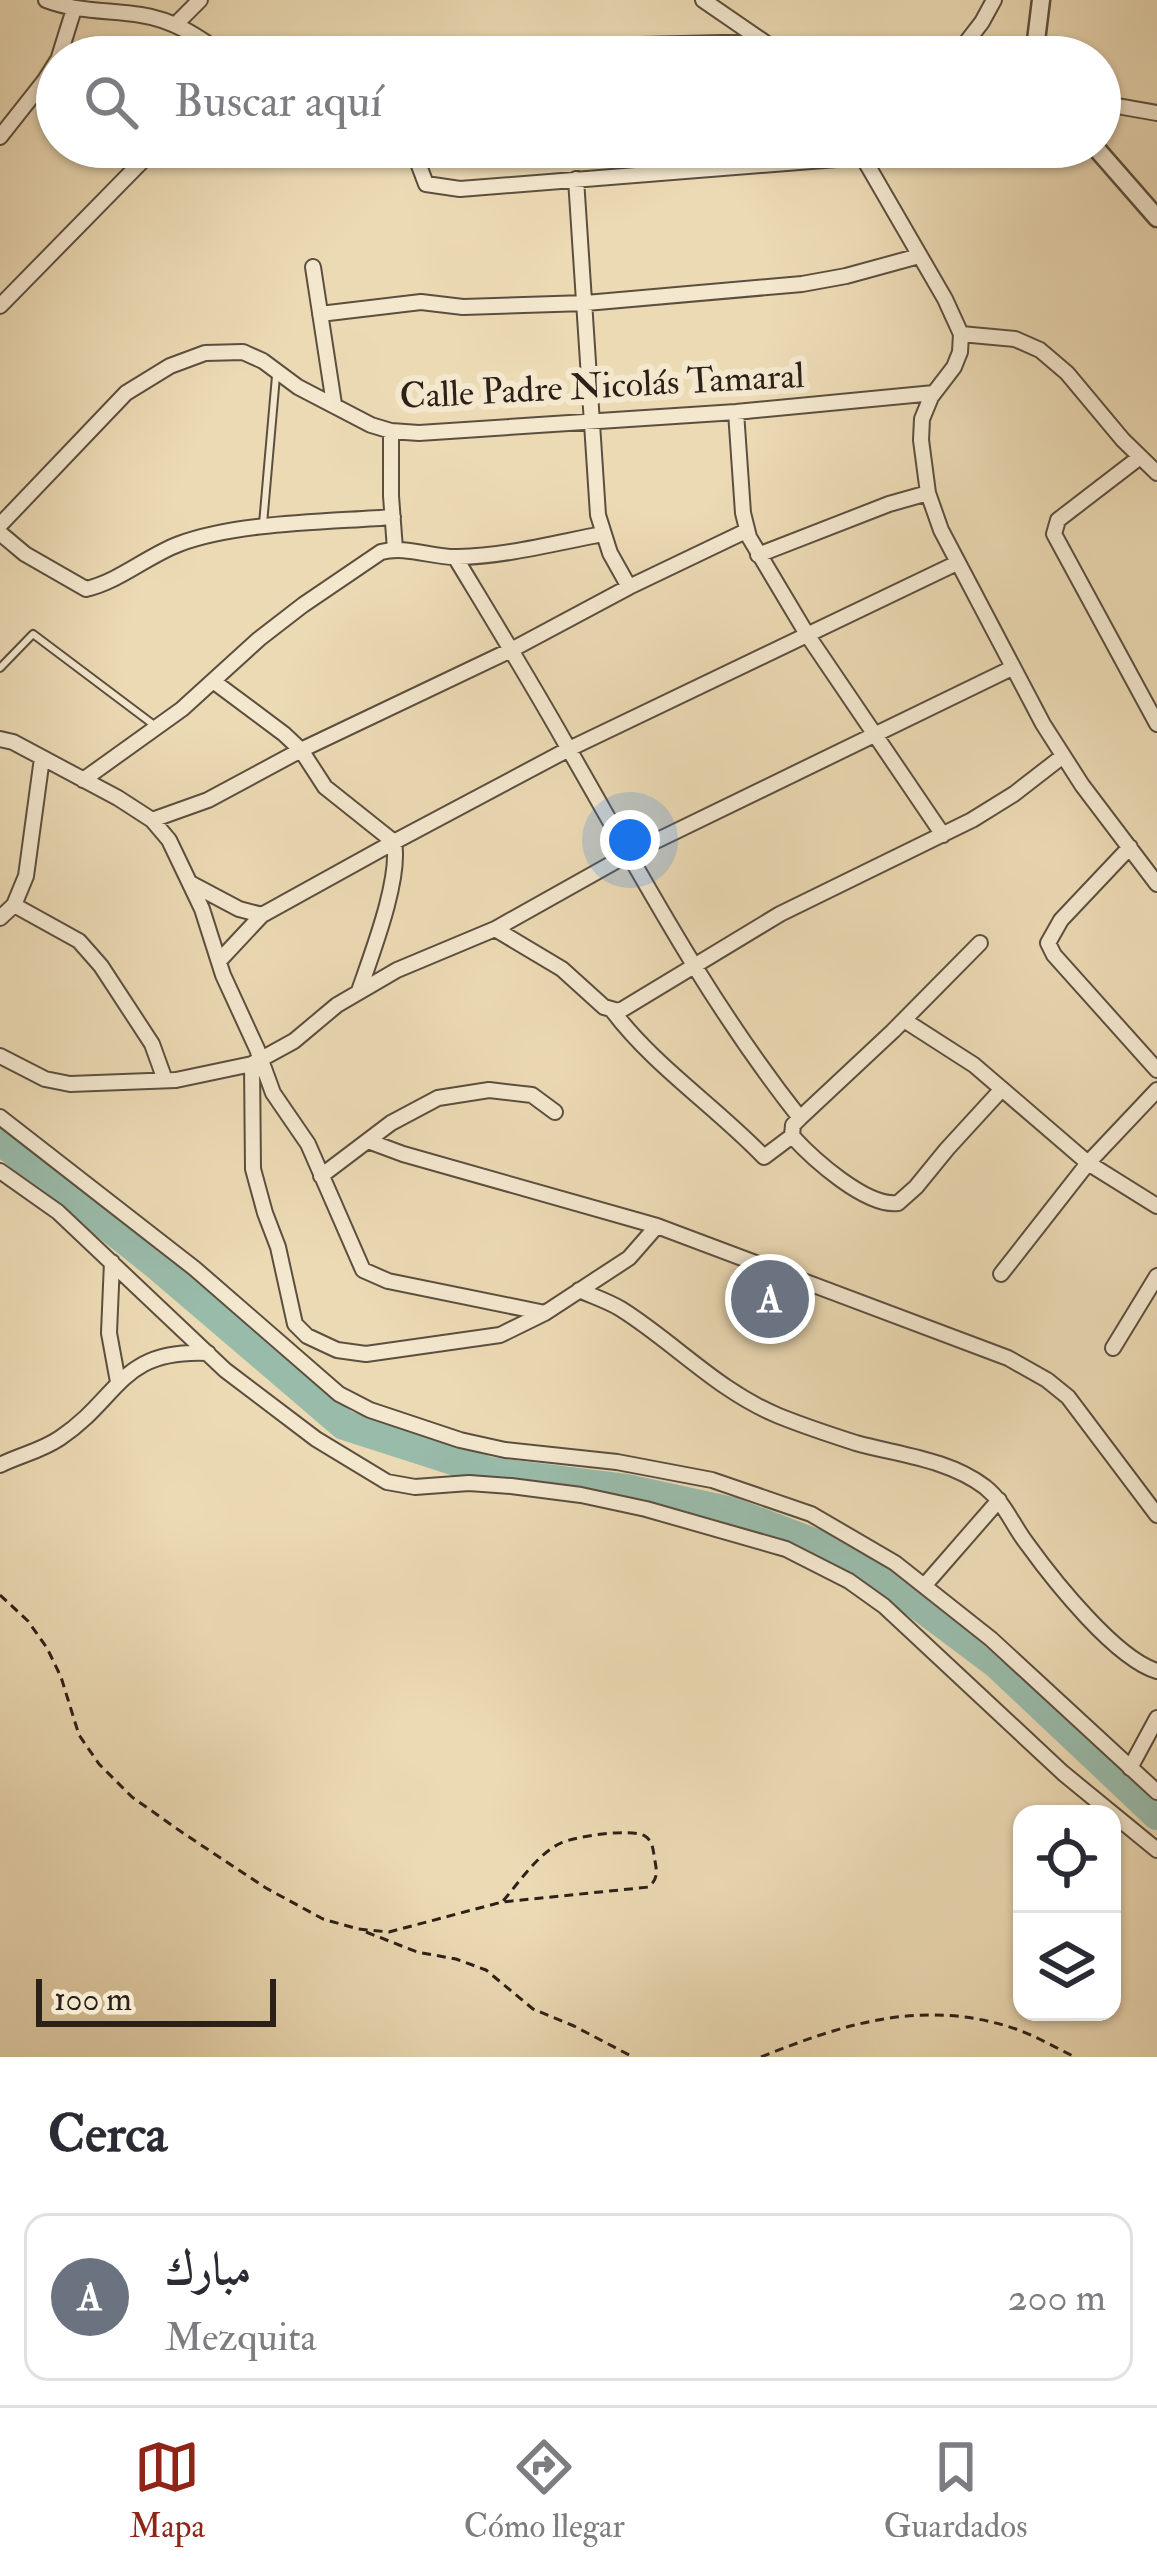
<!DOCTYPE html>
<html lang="es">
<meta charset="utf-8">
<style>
:root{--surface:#fff;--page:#f2f2f3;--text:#2b2b33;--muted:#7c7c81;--line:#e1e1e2;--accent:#8f2418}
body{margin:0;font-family:"IM FELL Double Pica",Amiri,serif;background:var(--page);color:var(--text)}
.controls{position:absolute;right:36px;bottom:36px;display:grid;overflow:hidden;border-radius:24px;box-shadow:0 3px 9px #0004}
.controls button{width:108px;height:108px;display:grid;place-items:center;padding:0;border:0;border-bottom:3px solid var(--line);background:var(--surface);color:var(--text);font:60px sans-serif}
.scale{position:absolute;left:36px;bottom:30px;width:240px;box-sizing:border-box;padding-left:12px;border:6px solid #2c2118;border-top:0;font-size:33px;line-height:42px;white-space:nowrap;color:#2c2118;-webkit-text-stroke:9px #f3e7ce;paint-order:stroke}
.you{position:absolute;left:630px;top:840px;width:42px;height:42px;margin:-30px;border:9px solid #fff;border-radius:50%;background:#1a73e8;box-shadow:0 0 0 18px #1a73e833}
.badge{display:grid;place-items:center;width:78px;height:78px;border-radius:50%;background:var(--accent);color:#fff;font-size:39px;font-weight:700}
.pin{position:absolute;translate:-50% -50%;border:6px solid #fff;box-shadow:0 3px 12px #0006}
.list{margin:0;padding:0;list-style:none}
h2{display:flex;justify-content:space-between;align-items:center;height:156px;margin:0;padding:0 48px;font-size:51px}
h2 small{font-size:39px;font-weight:400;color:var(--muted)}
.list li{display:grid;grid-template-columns:78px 1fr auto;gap:36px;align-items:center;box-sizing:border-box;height:168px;margin:0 24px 24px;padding:0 24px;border:3px solid var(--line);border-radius:24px}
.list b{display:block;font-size:45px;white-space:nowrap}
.list p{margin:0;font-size:39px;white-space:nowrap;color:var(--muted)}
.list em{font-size:39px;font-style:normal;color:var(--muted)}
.icon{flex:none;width:66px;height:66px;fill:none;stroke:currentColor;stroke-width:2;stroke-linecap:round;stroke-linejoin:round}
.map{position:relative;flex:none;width:1157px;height:2057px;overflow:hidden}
.search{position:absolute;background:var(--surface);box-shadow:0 3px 9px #0004;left:36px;right:36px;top:36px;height:132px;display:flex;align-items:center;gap:30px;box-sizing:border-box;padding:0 42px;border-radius:66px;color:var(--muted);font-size:45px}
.sheet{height:348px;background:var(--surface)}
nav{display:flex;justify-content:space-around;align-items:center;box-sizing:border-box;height:168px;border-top:3px solid var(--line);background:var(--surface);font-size:33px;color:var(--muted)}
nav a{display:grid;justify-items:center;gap:6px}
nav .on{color:var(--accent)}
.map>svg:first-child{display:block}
</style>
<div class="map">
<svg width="1157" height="2057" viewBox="0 0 1157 2057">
<rect width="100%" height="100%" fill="#ecdab4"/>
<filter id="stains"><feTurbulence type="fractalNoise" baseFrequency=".00167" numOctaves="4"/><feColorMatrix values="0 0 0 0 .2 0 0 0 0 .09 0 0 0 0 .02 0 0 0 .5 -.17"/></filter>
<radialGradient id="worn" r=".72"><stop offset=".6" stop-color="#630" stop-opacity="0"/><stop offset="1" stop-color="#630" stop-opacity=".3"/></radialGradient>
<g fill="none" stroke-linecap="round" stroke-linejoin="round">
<!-- river -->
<path stroke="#9ba" stroke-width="30" d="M0,1140L158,1266L344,1425L490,1472L626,1489L732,1512L824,1547L909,1598L997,1664L1157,1815"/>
<defs>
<path id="service" d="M263,524L276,376
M0,668L33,634L154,725"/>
<path id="minor" d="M46,0C77,12 109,10 141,15C175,20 200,38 227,57
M703,0L786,57
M176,24L200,0
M59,57L74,9
M545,57L641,45L763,42
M955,57L982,22L994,0
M1100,103L1157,113
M0,137L45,80L57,61
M412,147L426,184L460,189L862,157
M857,147L945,299L961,334L960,352L954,367L931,397L922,419L921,440L928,493L941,530L1043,724L1082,785L1157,884
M576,179L598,515L610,553L629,587
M313,267L334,404
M0,306L156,147
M320,314L421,302L463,307L586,303L802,284L846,276L919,256
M961,334L1015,339L1040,350L1067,373L1123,440L1157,473
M736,412L743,513L749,537L808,636L943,835
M391,431V496L395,549
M1140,457L1058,520L1054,534L1157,724
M0,525L126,393L170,366L205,353L243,352L263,361L298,387L371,425L391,431L419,433L736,412L934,393
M0,533L25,554L86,589C120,581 147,556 179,544C237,522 329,522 393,517
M758,555L889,504L928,493
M455,557C493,620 531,682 567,746C642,876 706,999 800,1118
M213,681L284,734L301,750L325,787L394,842C401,879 372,953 359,991
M0,739L13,742L118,798L152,820L169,840L202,909L223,975L257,1049L273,1093L308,1144L363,1270L388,1281L545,1313
M83,780L182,709L259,639L303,605L381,552C406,545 433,558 458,557C506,556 555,543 603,534
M152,820L208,800L301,750L511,650L629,587L746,531
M1130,847L1061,920L1048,943L1054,955L1157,1070
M190,883L239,909L262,915
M14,905L79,941L101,966L152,1044L165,1080
M0,918L14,905L26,876L42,758
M495,929L562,969L604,1007L618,1011L623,1009L780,914L972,820L1014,794L1063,756
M980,943L893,1031L800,1118L793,1125L792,1136C813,1159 866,1207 898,1203L916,1187L947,1149L1002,1089
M219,961L262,915L394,842L569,749L957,563
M612,1010C654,1066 715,1106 764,1157L792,1136
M904,1020L974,1065L1088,1163L1157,1206
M0,1056L45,1079L70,1084L176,1080L252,1064L294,1041L337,1005L397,970L495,929L627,855L1012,668
M252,1064L253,1169L265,1213L278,1247L295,1324L307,1336L337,1350L366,1354L500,1335L545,1313L629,1258L657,1226
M0,1117L194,1268L339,1394L370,1410L460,1440L505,1450L617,1462L712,1480L811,1514L895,1563L991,1639L1157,1792
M368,1141L403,1154L657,1226L1008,1358L1047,1380L1068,1397L1157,1515
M0,1171L58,1212L225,1370L316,1439L387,1482L415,1487L469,1483L511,1486L581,1495L646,1509L786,1549L849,1581L884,1606L1063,1773L1157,1850
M321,1176L391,1123L438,1098L489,1090L532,1095L555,1112
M112,1262L109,1333L118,1382
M1001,1274L1088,1163L1157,1090
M579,1290C592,1296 608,1301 621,1309C675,1343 718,1391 779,1416C804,1426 831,1435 856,1443C899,1455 948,1459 985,1487C1005,1503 1013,1526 1028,1545C1054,1581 1116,1659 1157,1671
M1113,1348L1157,1276
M0,1465C20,1455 41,1451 60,1438C121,1397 119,1349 208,1353
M924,1586L999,1500
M1130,1768L1157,1718"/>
<path id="tertiary" d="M1034,57L1041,0
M1095,147L1157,218"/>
</defs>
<!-- service casing -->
<use href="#service" stroke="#5c4f3f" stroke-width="10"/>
<!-- minor casing -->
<use href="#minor" stroke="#5c4f3f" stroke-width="18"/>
<!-- tertiary casing -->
<use href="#tertiary" stroke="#5c4f3f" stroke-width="21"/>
<!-- path -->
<path stroke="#2c2118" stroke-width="3" stroke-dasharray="9 6" stroke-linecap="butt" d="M0,1595L28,1621L47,1648L61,1677L79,1735L99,1764L132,1797L183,1833L266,1888L323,1919L358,1929L389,1932L502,1902L649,1887C658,1878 657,1873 655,1861C653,1852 654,1842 645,1836C631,1828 576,1836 561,1843C537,1854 519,1883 502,1902
M366,1932L417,1952L456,1959L486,1970L533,2009L574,2026L633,2057
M761,2057C846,2023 924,1998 1016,2029C1036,2036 1056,2048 1075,2057"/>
<!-- service -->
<use href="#service" stroke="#f3e7ce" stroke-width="6"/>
<!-- minor -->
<use href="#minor" stroke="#f3e7ce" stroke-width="14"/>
<!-- tertiary -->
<use href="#tertiary" stroke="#f3e7ce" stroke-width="16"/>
</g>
<g text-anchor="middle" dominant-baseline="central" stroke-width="12" stroke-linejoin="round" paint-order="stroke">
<!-- street labels -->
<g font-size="36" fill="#2c2118" stroke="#f3e7ce">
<text transform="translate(602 386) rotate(-3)">Calle Padre Nicolás Tamaral</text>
</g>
</g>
<rect width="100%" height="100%" filter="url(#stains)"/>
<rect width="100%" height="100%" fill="url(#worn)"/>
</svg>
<div class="controls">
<button><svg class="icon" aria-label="locate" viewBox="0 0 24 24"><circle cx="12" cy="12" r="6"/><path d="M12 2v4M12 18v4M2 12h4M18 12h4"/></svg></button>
<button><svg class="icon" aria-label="layers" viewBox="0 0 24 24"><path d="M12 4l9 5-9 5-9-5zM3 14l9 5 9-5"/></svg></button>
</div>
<div class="scale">100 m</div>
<div class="you"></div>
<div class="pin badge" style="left:770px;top:1299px;background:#6b7280">A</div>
<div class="search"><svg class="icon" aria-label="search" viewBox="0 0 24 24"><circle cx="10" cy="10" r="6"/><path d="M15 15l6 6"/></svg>Buscar aquí</div>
</div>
<section class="sheet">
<h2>Cerca<small></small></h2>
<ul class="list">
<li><span class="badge" style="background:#6b7280">A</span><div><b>مبارك</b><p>Mezquita</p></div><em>200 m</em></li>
</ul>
</section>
<nav>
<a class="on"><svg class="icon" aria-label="map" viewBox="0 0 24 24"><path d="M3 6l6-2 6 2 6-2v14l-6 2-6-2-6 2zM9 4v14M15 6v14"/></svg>Mapa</a>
<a><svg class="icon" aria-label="directions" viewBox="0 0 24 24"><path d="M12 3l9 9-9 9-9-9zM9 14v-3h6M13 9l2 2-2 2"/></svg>Cómo llegar</a>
<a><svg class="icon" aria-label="saved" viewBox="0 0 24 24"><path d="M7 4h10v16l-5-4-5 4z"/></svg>Guardados</a>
</nav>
